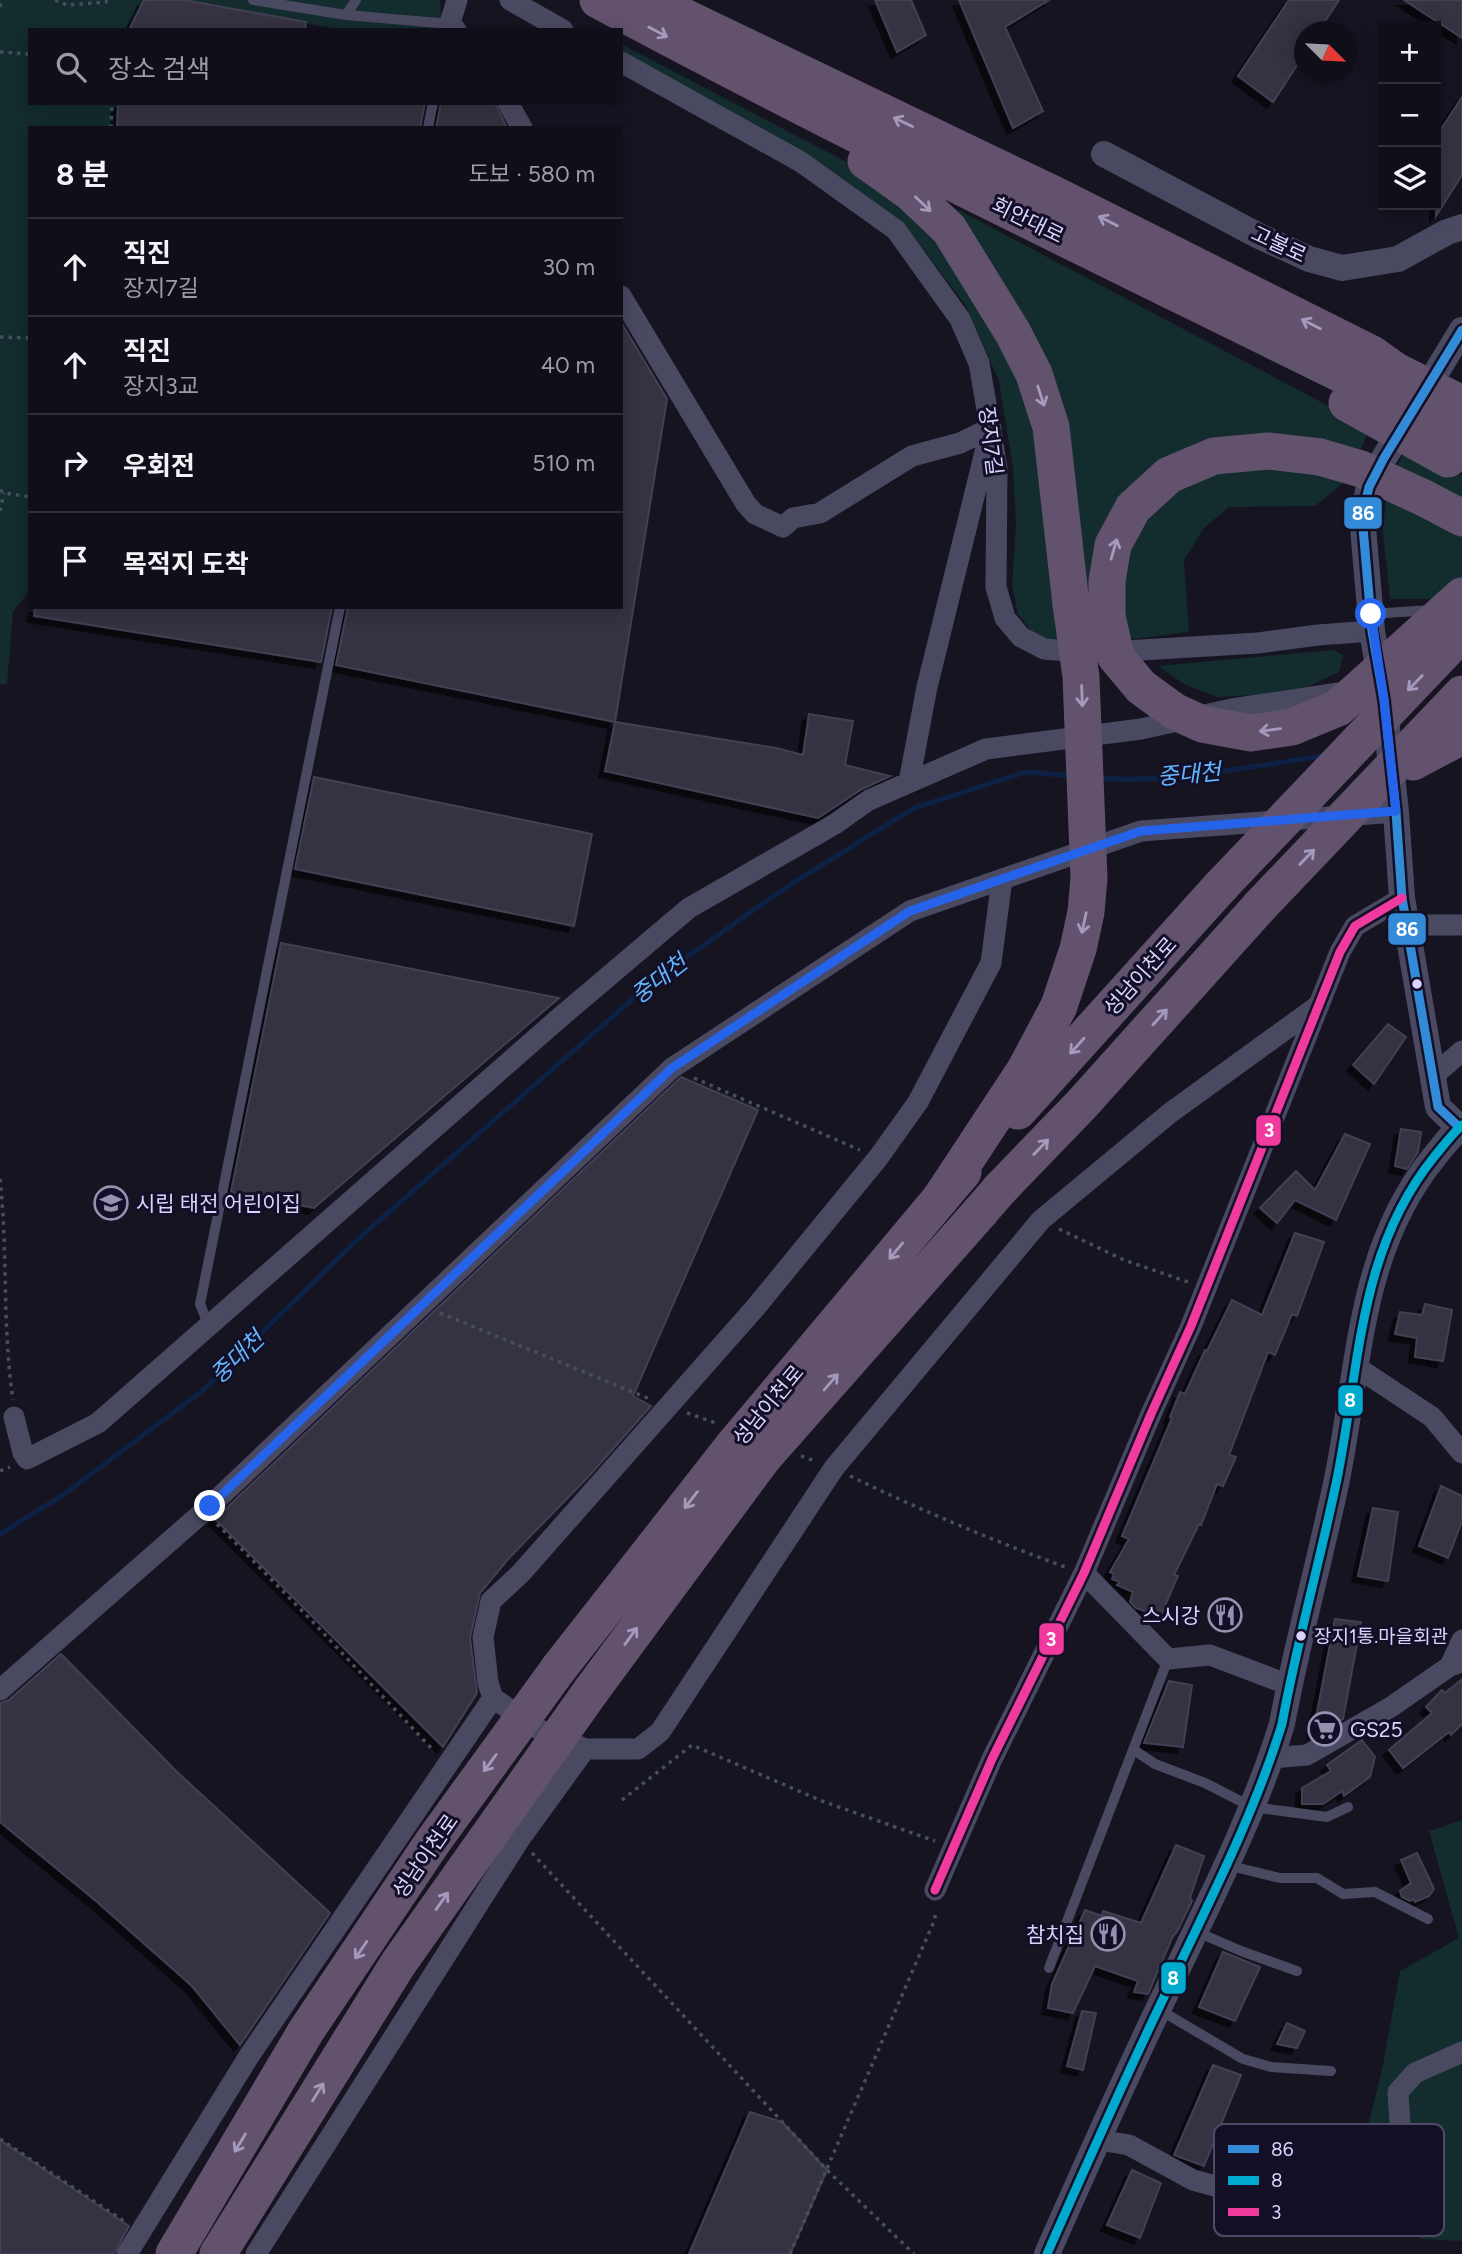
<!DOCTYPE html>
<html lang="ko">
<meta charset="utf-8">
<style>
:root{--surface:#100f19;--page:#1e1d26;--text:#f1f3f6;--muted:#9c9ca2;--line:#302f38}
body{margin:0;font-family:Figtree,"Noto Sans KR",sans-serif;background:var(--page);color:var(--text)}
.controls{position:absolute;right:21px;top:21px;display:grid;overflow:hidden;border-radius:0px;box-shadow:0 4px 18px #0003}
.controls button{width:63px;height:63px;display:grid;place-items:center;padding:0;border:0;border-bottom:2px solid var(--line);background:var(--surface);color:var(--text);font:35px sans-serif}
.compass{position:absolute;left:1294px;top:21px;width:63px;height:63px;border-radius:50%;background:var(--surface);box-shadow:0 4px 18px #0003;rotate:114deg}
.stop{position:absolute;width:21px;height:21px;margin:-16px;border:5px solid #2563eb;border-radius:50%;background:#fff}
.stop.end{background:#2563eb;border-color:#fff;box-shadow:0 2px 7px #0008}
.list{margin:0;padding:0;list-style:none}
h2{display:flex;justify-content:space-between;align-items:center;height:91px;margin:0;padding:0 28px;font-size:30px}
h2 small{font-size:23px;font-weight:400;color:var(--muted)}
.list li{display:grid;grid-template-columns:46px 1fr auto;gap:21px;align-items:center;box-sizing:border-box;height:98px;padding:0 28px;border-top:2px solid var(--line)}
.list b{display:block;font-size:26px;white-space:nowrap}
.list p{margin:0;font-size:23px;white-space:nowrap;color:var(--muted)}
.list em{font-size:23px;font-style:normal;color:var(--muted)}
.icon{flex:none;width:38px;height:38px;fill:none;stroke:currentColor;stroke-width:2;stroke-linecap:round;stroke-linejoin:round}
.map{position:relative;flex:none;width:1462px;height:2254px;overflow:hidden}
.search{position:absolute;background:var(--surface);box-shadow:0 4px 18px #0003;left:28px;top:28px;width:595px;height:77px;display:flex;align-items:center;gap:18px;box-sizing:border-box;padding:0 24px;border-radius:0px;color:var(--muted);font-size:26px}
.panel{position:absolute;background:var(--surface);box-shadow:0 4px 18px #0003;left:28px;top:126px;width:595px;height:483px;border-radius:0px}
.map>svg:first-child{display:block}
</style>
<div class="map">
<svg width="1462" height="2254" viewBox="0 0 1462 2254">
<defs>
<filter id="shadow"><feDropShadow dx="-6" dy="6" stdDeviation="0" flood-color="#0009"/></filter>
</defs>
<rect width="100%" height="100%" fill="#161421"/>
<!-- green -->
<path fill="#132c2d" d="M0,0H144L129,30H30V103H115V128H30V590L13,612L7,684L0,685Z
M171,0H440L442,30H344Z
M621,44L858,168L936,233L1038,413L1060,645L1033,633L1018,614L1012,584L1016,525L1013,468L999,381L966,306L915,238L884,211L621,53Z
M917,188L1370,428L1359,453L1169,467L1085,646L1066,466Z
M1407,447L1462,476V503L1396,468Z
M1235,458L1349,478L1315,506L1229,507L1204,528L1184,560L1189,632L1125,640L1118,572L1159,497Z
M1387,493L1462,528V586L1447,599H1390L1382,524Z
M1333,650L1343,655L1339,672L1295,693L1217,697L1184,684L1158,666Z
M1462,1820V2241L1421,2239L1367,2129L1382,2070L1400,1971L1459,1938L1429,1831Z"/>
<g fill="none" stroke-linecap="round" stroke-linejoin="round">
<!-- stream -->
<path stroke="#0d2144" stroke-width="5" d="M1097,778C1173,784 1249,766 1324,756
M0,1534L63,1495L201,1392L358,1239L658,977L791,884L914,808L1026,772L1073,776"/>
</g>
<!-- building -->
<path fill="#343243" stroke="#433f54" stroke-width="2" filter="url(#shadow)" d="M144,0H184L306,22L305,30H129Z
M875,0H911L926,35L897,52Z
M959,0H1049L1005,27L1043,111L1013,128Z
M1289,0H1339L1318,32H1305V53L1273,102L1238,76Z
M1404,0H1462V38Z
M1462,97V175L1436,216V137Z
M118,103H425L420,128H117Z
M441,103H495L507,128H436Z
M621,322L667,399L615,722L336,665L348,607H621Z
M35,607H332L321,662L34,616Z
M809,714L853,721L845,765L890,776L862,789L818,818L605,771L615,722L776,748L803,755Z
M314,777L592,834L574,926L295,869Z
M281,943L559,998L314,1208L231,1192Z
M1388,1024L1406,1037L1374,1084L1353,1065Z
M681,1077L758,1110L633,1396L651,1406L590,1475L509,1558L480,1593L470,1638L477,1693L443,1747L215,1519Z
M1401,1129L1421,1132L1418,1152L1407,1169L1395,1166Z
M1345,1134L1370,1144L1336,1220L1295,1200L1277,1223L1260,1208L1296,1171L1315,1190Z
M1295,1233L1324,1242L1297,1316L1292,1314L1275,1355L1268,1352L1229,1455L1236,1457L1223,1486L1217,1484L1201,1525L1199,1524L1174,1575L1178,1576L1160,1617L1136,1608L1130,1602L1133,1592L1117,1585L1120,1582L1112,1579L1114,1574L1110,1572L1129,1539L1122,1536L1172,1418L1170,1417L1180,1392L1185,1394L1205,1350L1207,1351L1232,1300L1262,1315Z
M1425,1304L1452,1310L1443,1361L1415,1357L1417,1338L1395,1334L1400,1312L1422,1315Z
M1441,1486L1462,1496V1521L1448,1558L1419,1546Z
M1373,1508L1398,1512L1388,1581L1358,1576Z
M1335,1619L1361,1622L1343,1719L1321,1732L1313,1733Z
M61,1654L176,1771L330,1913L240,2045L192,1986L96,1901L0,1822V1703L9,1700Z
M1462,1679V1724L1451,1735L1449,1732L1403,1768L1389,1750L1432,1713L1426,1707L1442,1690L1445,1693Z
M1169,1681L1192,1685L1183,1747L1144,1743Z
M1362,1740L1375,1757L1370,1777L1344,1796L1342,1791L1323,1804H1302V1788L1331,1771L1327,1765Z
M1176,1845L1204,1856L1190,1898L1192,1901L1177,1932L1173,1936L1148,1994L1134,1992L1138,1981L1095,1966L1073,2013L1048,2008L1052,1984L1085,1910L1102,1916L1103,1911L1141,1923Z
M1417,1853L1434,1889L1429,1896L1415,1902L1414,1899L1410,1901L1402,1897L1400,1891L1411,1883L1401,1860Z
M1223,1952L1260,1967L1235,2021L1199,2007Z
M1082,2011L1096,2013L1083,2070L1067,2066Z
M1287,2023L1305,2031L1297,2048L1277,2044Z
M1213,2065L1241,2075L1204,2166L1174,2155Z
M750,2112L782,2122L827,2170L790,2254H689Z
M0,2140L129,2226L114,2254H0Z
M1132,2170L1161,2183L1140,2238L1107,2225Z"/>
<g fill="none" stroke-linecap="round" stroke-linejoin="round">
<!-- path -->
<path stroke="#44505f" stroke-width="3.5" stroke-dasharray="3.5 5" stroke-linecap="butt" d="M55,0L67,5L106,2L107,0
M0,7L2,0
M0,52L30,54
M111,128L112,103
M0,337L30,338
M0,490L4,493L30,497
M0,511L4,493
M694,1078L860,1150
M0,1179C8,1252 2,1327 13,1400
M1059,1229L1124,1260L1188,1282
M440,1313L650,1399
M687,1413L716,1423
M801,1456L817,1462
M0,1471L10,1467
M850,1476C920,1510 992,1540 1065,1567
M217,1524L311,1620L434,1751
M622,1800L692,1745L822,1801L935,1841
M532,1853L827,2170L914,2254
M0,2139L127,2223
M790,2254L935,1919V1910"/>
<!-- service -->
<path stroke="#4a4962" stroke-width="10" d="M253,0L346,15L450,24
M346,15L356,0
M428,128L433,103
M1371,614L1431,610
M209,1326L200,1304L340,607
M1134,1750L1155,1764L1205,1783L1252,1807L1327,1817L1348,1807
M1227,1865L1280,1878H1317L1343,1894L1375,1892L1428,1919
M1195,1931L1241,1951L1297,1971
M1049,1968L1168,1659
M1158,2009L1243,2059L1271,2067L1331,2071"/>
<!-- minor -->
<path stroke="#4a4962" stroke-width="21" d="M510,0L563,30
M456,30L450,23L457,0
M621,62L801,162L896,230L960,319L979,363L997,468L996,587L1005,618L1021,637L1044,649L1091,653L1258,643L1318,635L1372,631
M508,103L522,128
M621,296L746,504L755,514L783,527L793,518L820,513L912,456L960,443L991,428
M909,782L927,687L988,440
M1002,879L991,963L918,1102L878,1158L755,1308L521,1573L491,1601L483,1637L488,1683L493,1698L540,1730L585,1749H638L660,1732L834,1468L1041,1220L1170,1113L1319,1005
M1407,925H1462
M1432,1077L1462,1051
M1355,1366L1432,1417L1462,1453
M14,1417L23,1453L27,1459L98,1423L557,1020L689,908L835,824L869,800L986,749L1141,729L1232,709L1345,692
M1084,1573L1168,1659L1210,1655L1289,1685
M1450,1666L1462,1640
M0,1690L210,1506L672,1068L910,911L1141,831L1396,812
M1272,1758L1307,1755L1391,1707L1450,1666L1462,1662
M935,1890L992,1759L1084,1573L1151,1414L1191,1326L1340,952L1355,926L1402,898
M1099,2140L1129,2145L1193,2180L1215,2186L1304,2167L1390,2158L1402,2155L1398,2092L1415,2073L1462,2052
M127,2254L249,2056L493,1698
M256,2254L519,1840L585,1749"/>
<!-- tertiary -->
<path stroke="#4a4962" stroke-width="26" d="M1104,154L1259,236L1309,259L1342,268L1398,259L1447,232L1462,227
M1459,1127L1438,1107L1402,898L1396,812L1384,700L1372,631L1362,516L1369,487L1384,458L1462,330
M1047,2254C1085,2168 1123,2082 1164,1997C1206,1908 1253,1818 1282,1724C1297,1642 1320,1561 1337,1479C1360,1366 1358,1251 1434,1157C1443,1146 1452,1134 1462,1125"/>
<!-- trunk -->
<path stroke="#62526e" stroke-width="37" d="M598,0C849,135 1106,258 1361,384
M649,0L1053,194L1372,354
M866,161L911,193L949,229L1013,333L1034,374L1051,427L1071,604
M1424,498L1462,518
M1107,616V581L1113,545L1133,508L1169,475L1214,456L1268,451L1320,457
M1018,1111L1221,886
M1000,1189L1082,1104L1260,906
M785,1433L981,1211
M559,1668L733,1446L940,1199L1025,1070L1059,1006
M591,1691L763,1458"/>
<!-- trunk-bridge -->
<path stroke="#62526e" stroke-width="37" d="M1372,354L1396,371L1462,404
M1361,384L1461,430
M1347,403L1448,459
M1320,457L1361,469L1424,498
M1107,616L1116,657L1141,687L1174,711L1202,724L1251,733L1292,727L1338,708L1462,596
M1413,762L1462,736
M1221,886L1462,633
M1260,906L1462,694
M1059,1006L1078,949L1086,912L1089,878L1081,677L1071,604
M940,1199L963,1172
M981,1211L1000,1189
M763,1458L785,1433
M174,2254L306,2031L432,1843L559,1668
M218,2254L398,1964L591,1691"/>
<defs>
<path id="bus-1" d="M1459,1127L1438,1107L1402,898L1396,812L1384,700L1372,631L1362,516L1369,487L1384,458L1462,330"/>
<path id="bus-2" d="M1047,2254C1085,2168 1123,2082 1164,1997C1206,1908 1253,1818 1282,1724C1297,1642 1320,1561 1337,1479C1360,1366 1358,1251 1434,1157C1443,1146 1452,1134 1462,1125"/>
<path id="bus-3" d="M935,1890L992,1759L1084,1573L1151,1414L1191,1326L1340,952L1355,926L1402,898"/>
</defs>
<!-- bus-1 casing -->
<use href="#bus-1" stroke="#130f26" stroke-width="14"/>
<!-- bus-2 casing -->
<use href="#bus-2" stroke="#130f26" stroke-width="14"/>
<!-- bus-3 casing -->
<use href="#bus-3" stroke="#130f26" stroke-width="14"/>
<!-- bus-1 -->
<use href="#bus-1" stroke="#338bd7" stroke-width="9"/>
<!-- bus-2 -->
<use href="#bus-2" stroke="#00a9ce" stroke-width="9"/>
<!-- bus-3 -->
<use href="#bus-3" stroke="#f13a9d" stroke-width="9"/>
</g>
<!-- one-way arrows -->
<defs><path id="oneway-shaft" d="M-6 0H5M1.5-3L5.5 0L1.5 3" fill="none" stroke-width="1.6" stroke-linecap="round" stroke-linejoin="round" transform="scale(1.75)"/></defs>
<g stroke="#a39abe">
<use href="#oneway-shaft" transform="translate(658 32) rotate(28)"/>
<use href="#oneway-shaft" transform="translate(903 122) rotate(-154)"/>
<use href="#oneway-shaft" transform="translate(923 204) rotate(43)"/>
<use href="#oneway-shaft" transform="translate(1108 221) rotate(-153)"/>
<use href="#oneway-shaft" transform="translate(1311 324) rotate(-153)"/>
<use href="#oneway-shaft" transform="translate(1041 396) rotate(72)"/>
<use href="#oneway-shaft" transform="translate(1114 549) rotate(-74)"/>
<use href="#oneway-shaft" transform="translate(1415 683) rotate(134)"/>
<use href="#oneway-shaft" transform="translate(1082 696) rotate(88)"/>
<use href="#oneway-shaft" transform="translate(1270 730) rotate(173)"/>
<use href="#oneway-shaft" transform="translate(1307 857) rotate(-46)"/>
<use href="#oneway-shaft" transform="translate(1084 923) rotate(102)"/>
<use href="#oneway-shaft" transform="translate(1160 1017) rotate(-48)"/>
<use href="#oneway-shaft" transform="translate(1077 1046) rotate(132)"/>
<use href="#oneway-shaft" transform="translate(1041 1147) rotate(-46)"/>
<use href="#oneway-shaft" transform="translate(896 1251) rotate(130)"/>
<use href="#oneway-shaft" transform="translate(831 1382) rotate(-49)"/>
<use href="#oneway-shaft" transform="translate(691 1500) rotate(128)"/>
<use href="#oneway-shaft" transform="translate(631 1636) rotate(-54)"/>
<use href="#oneway-shaft" transform="translate(490 1763) rotate(126)"/>
<use href="#oneway-shaft" transform="translate(442 1901) rotate(-55)"/>
<use href="#oneway-shaft" transform="translate(361 1950) rotate(124)"/>
<use href="#oneway-shaft" transform="translate(318 2092) rotate(-58)"/>
<use href="#oneway-shaft" transform="translate(240 2143) rotate(121)"/>
</g>
<g fill="none" stroke-linecap="round" stroke-linejoin="round">
<!-- route -->
<path stroke="#2563eb" stroke-width="9" d="M210,1506L672,1068L910,911L1141,831L1396,811L1384,700L1371,614"/>
</g>
<!-- icons -->
<defs>
<symbol id="school-ring" viewBox="-11 -11 22 22"><circle r="9.5" fill="#130f26" stroke="#9591b1" stroke-width="1.5"/><path d="M0-5L7-2L0 1L-7-2ZM-4 1L0 2.5L4 1V4Q0 6-4 4Z" fill="#9591b1"/></symbol>
<symbol id="restaurant-ring" viewBox="-11 -11 22 22"><circle r="9.5" fill="#130f26" stroke="#9591b1" stroke-width="1.5"/><path d="M-5-6h1v4h1v-4h1v4h1v-4h1v5L-1.5 .5V6h-2V.5L-5-1ZM5-6V6H3V1.5H1.5Q1.5-4 5-6Z" fill="#9591b1"/></symbol>
<symbol id="supermarket-ring" viewBox="-11 -11 22 22"><circle r="9.5" fill="#130f26" stroke="#9591b1" stroke-width="1.5"/><path d="M-6-5.5h2.5l.6 2H6L4.5 2H-2.5L-4.4-4H-6ZM-1.5 3.2a1.3 1.3 0 1 0 .1 0ZM3 3.2a1.3 1.3 0 1 0 .1 0Z" fill="#9591b1"/></symbol>
</defs>
<g fill-rule="evenodd">
<use href="#school-ring" x="92" y="1184" width="38" height="38"/>
<use href="#restaurant-ring" x="1206" y="1596" width="38" height="38"/>
<use href="#supermarket-ring" x="1306" y="1710" width="38" height="38"/>
<use href="#restaurant-ring" x="1089" y="1915" width="38" height="38"/>
</g>
<!-- markers -->
<g fill="#d9d4ff" stroke="#130f26" stroke-width="2.5">
<circle cx="1417" cy="984" r="6"/>
<circle cx="1301" cy="1636" r="6"/>
</g>
<g text-anchor="middle" dominant-baseline="central" stroke-width="6" stroke-linejoin="round" paint-order="stroke">
<!-- bus labels -->
<g font-size="19" fill="#d9d4ff" stroke="#130f26" text-anchor="start">
<text x="1314" y="1636">장지1통.마을회관</text>
</g>
<!-- street labels -->
<g font-size="21" fill="#d9d4ff" stroke="#130f26">
<text transform="translate(1028 220) rotate(26)">회안대로</text>
<text transform="translate(1279 244) rotate(25)">고불로</text>
<text transform="translate(991 441) rotate(83)">장지7길</text>
<text transform="translate(1140 976) rotate(-48)">성남이천로</text>
<text transform="translate(768 1405) rotate(-50)">성남이천로</text>
<text transform="translate(425 1856) rotate(-55)">성남이천로</text>
</g>
<!-- poi labels -->
<g font-size="21" fill="#d9d4ff" stroke="#130f26" text-anchor="start">
<text x="136" y="1203">시립 태전 어린이집</text>
<text x="1200" y="1615" text-anchor="end">스시강</text>
<text x="1350" y="1729">GS25</text>
<text x="1084" y="1934" text-anchor="end">참치집</text>
</g>
<!-- water labels -->
<g font-size="23" font-style="italic" fill="#62b6ff" stroke="#130f26">
<text transform="translate(1189 774) rotate(-5)">중대천</text>
<text transform="translate(659 979) rotate(-38)">중대천</text>
<text transform="translate(237 1357) rotate(-44)">중대천</text>
</g>
</g>
<!-- legend -->
<rect x="1214" y="2124" width="230" height="112" rx="10" fill="#130f26" stroke="#4e4a67" stroke-width="2"/>
<rect x="1228" y="2145" width="31" height="8" fill="#338bd7"/>
<rect x="1228" y="2176" width="31" height="9" fill="#00a9ce"/>
<rect x="1228" y="2208" width="31" height="8" fill="#f13a9d"/>
<g font-size="19" fill="#d9d4ff">
<text x="1271" y="2156">86</text>
<text x="1271" y="2187">8</text>
<text x="1271" y="2219">3</text>
</g>
<g stroke="#130f26" stroke-width="2.5">
<rect x="1343" y="496" width="40" height="34" rx="7" fill="#338bd7"/>
<rect x="1387" y="912" width="40" height="34" rx="7" fill="#338bd7"/>
<rect x="1255" y="1114" width="27" height="33" rx="7" fill="#f13a9d"/>
<rect x="1337" y="1384" width="27" height="33" rx="7" fill="#00a9ce"/>
<rect x="1038" y="1622" width="27" height="34" rx="7" fill="#f13a9d"/>
<rect x="1160" y="1961" width="27" height="34" rx="7" fill="#00a9ce"/>
</g>
<g font-size="19" text-anchor="middle" font-weight="bold" fill="#fff">
<text x="1363" y="520">86</text>
<text x="1407" y="936">86</text>
<text x="1269" y="1137">3</text>
<text x="1350" y="1407">8</text>
<text x="1051" y="1646">3</text>
<text x="1173" y="1985">8</text>
</g>
</svg>
<div class="controls">
<button>+</button>
<button>−</button>
<button><svg class="icon" aria-label="layers" viewBox="0 0 24 24"><path d="M12 4l9 5-9 5-9-5zM3 14l9 5 9-5"/></svg></button>
</div>
<svg class="compass" viewBox="-18 -18 36 36"><path d="M0-13l5 13h-10z" fill="#e53935"/><path d="M0 13l5-13h-10z" fill="#9c9ca2"/></svg>
<div class="stop" style="left:1371px;top:614px"></div>
<div class="stop end" style="left:210px;top:1506px"></div>
<div class="search"><svg class="icon" aria-label="search" viewBox="0 0 24 24"><circle cx="10" cy="10" r="6"/><path d="M15 15l6 6"/></svg>장소 검색</div>
<section class="panel">
<h2>8 분<small>도보 · 580 m</small></h2>
<ul class="list">
<li><svg class="icon" aria-label="ahead" viewBox="0 0 24 24"><path d="M12 20V5M6 11l6-6 6 6"/></svg><div><b>직진</b><p>장지7길</p></div><em>30 m</em></li>
<li><svg class="icon" aria-label="ahead" viewBox="0 0 24 24"><path d="M12 20V5M6 11l6-6 6 6"/></svg><div><b>직진</b><p>장지3교</p></div><em>40 m</em></li>
<li><svg class="icon" aria-label="right" viewBox="0 0 24 24"><path d="M7 20v-9h11M14 6l5 5-5 5"/></svg><div><b>우회전</b></div><em>510 m</em></li>
<li><svg class="icon" aria-label="arrive" viewBox="0 0 24 24"><path d="M6 21V4h12l-3 4 3 4H6"/></svg><div><b>목적지 도착</b></div></li>
</ul>
</section>
</div>
